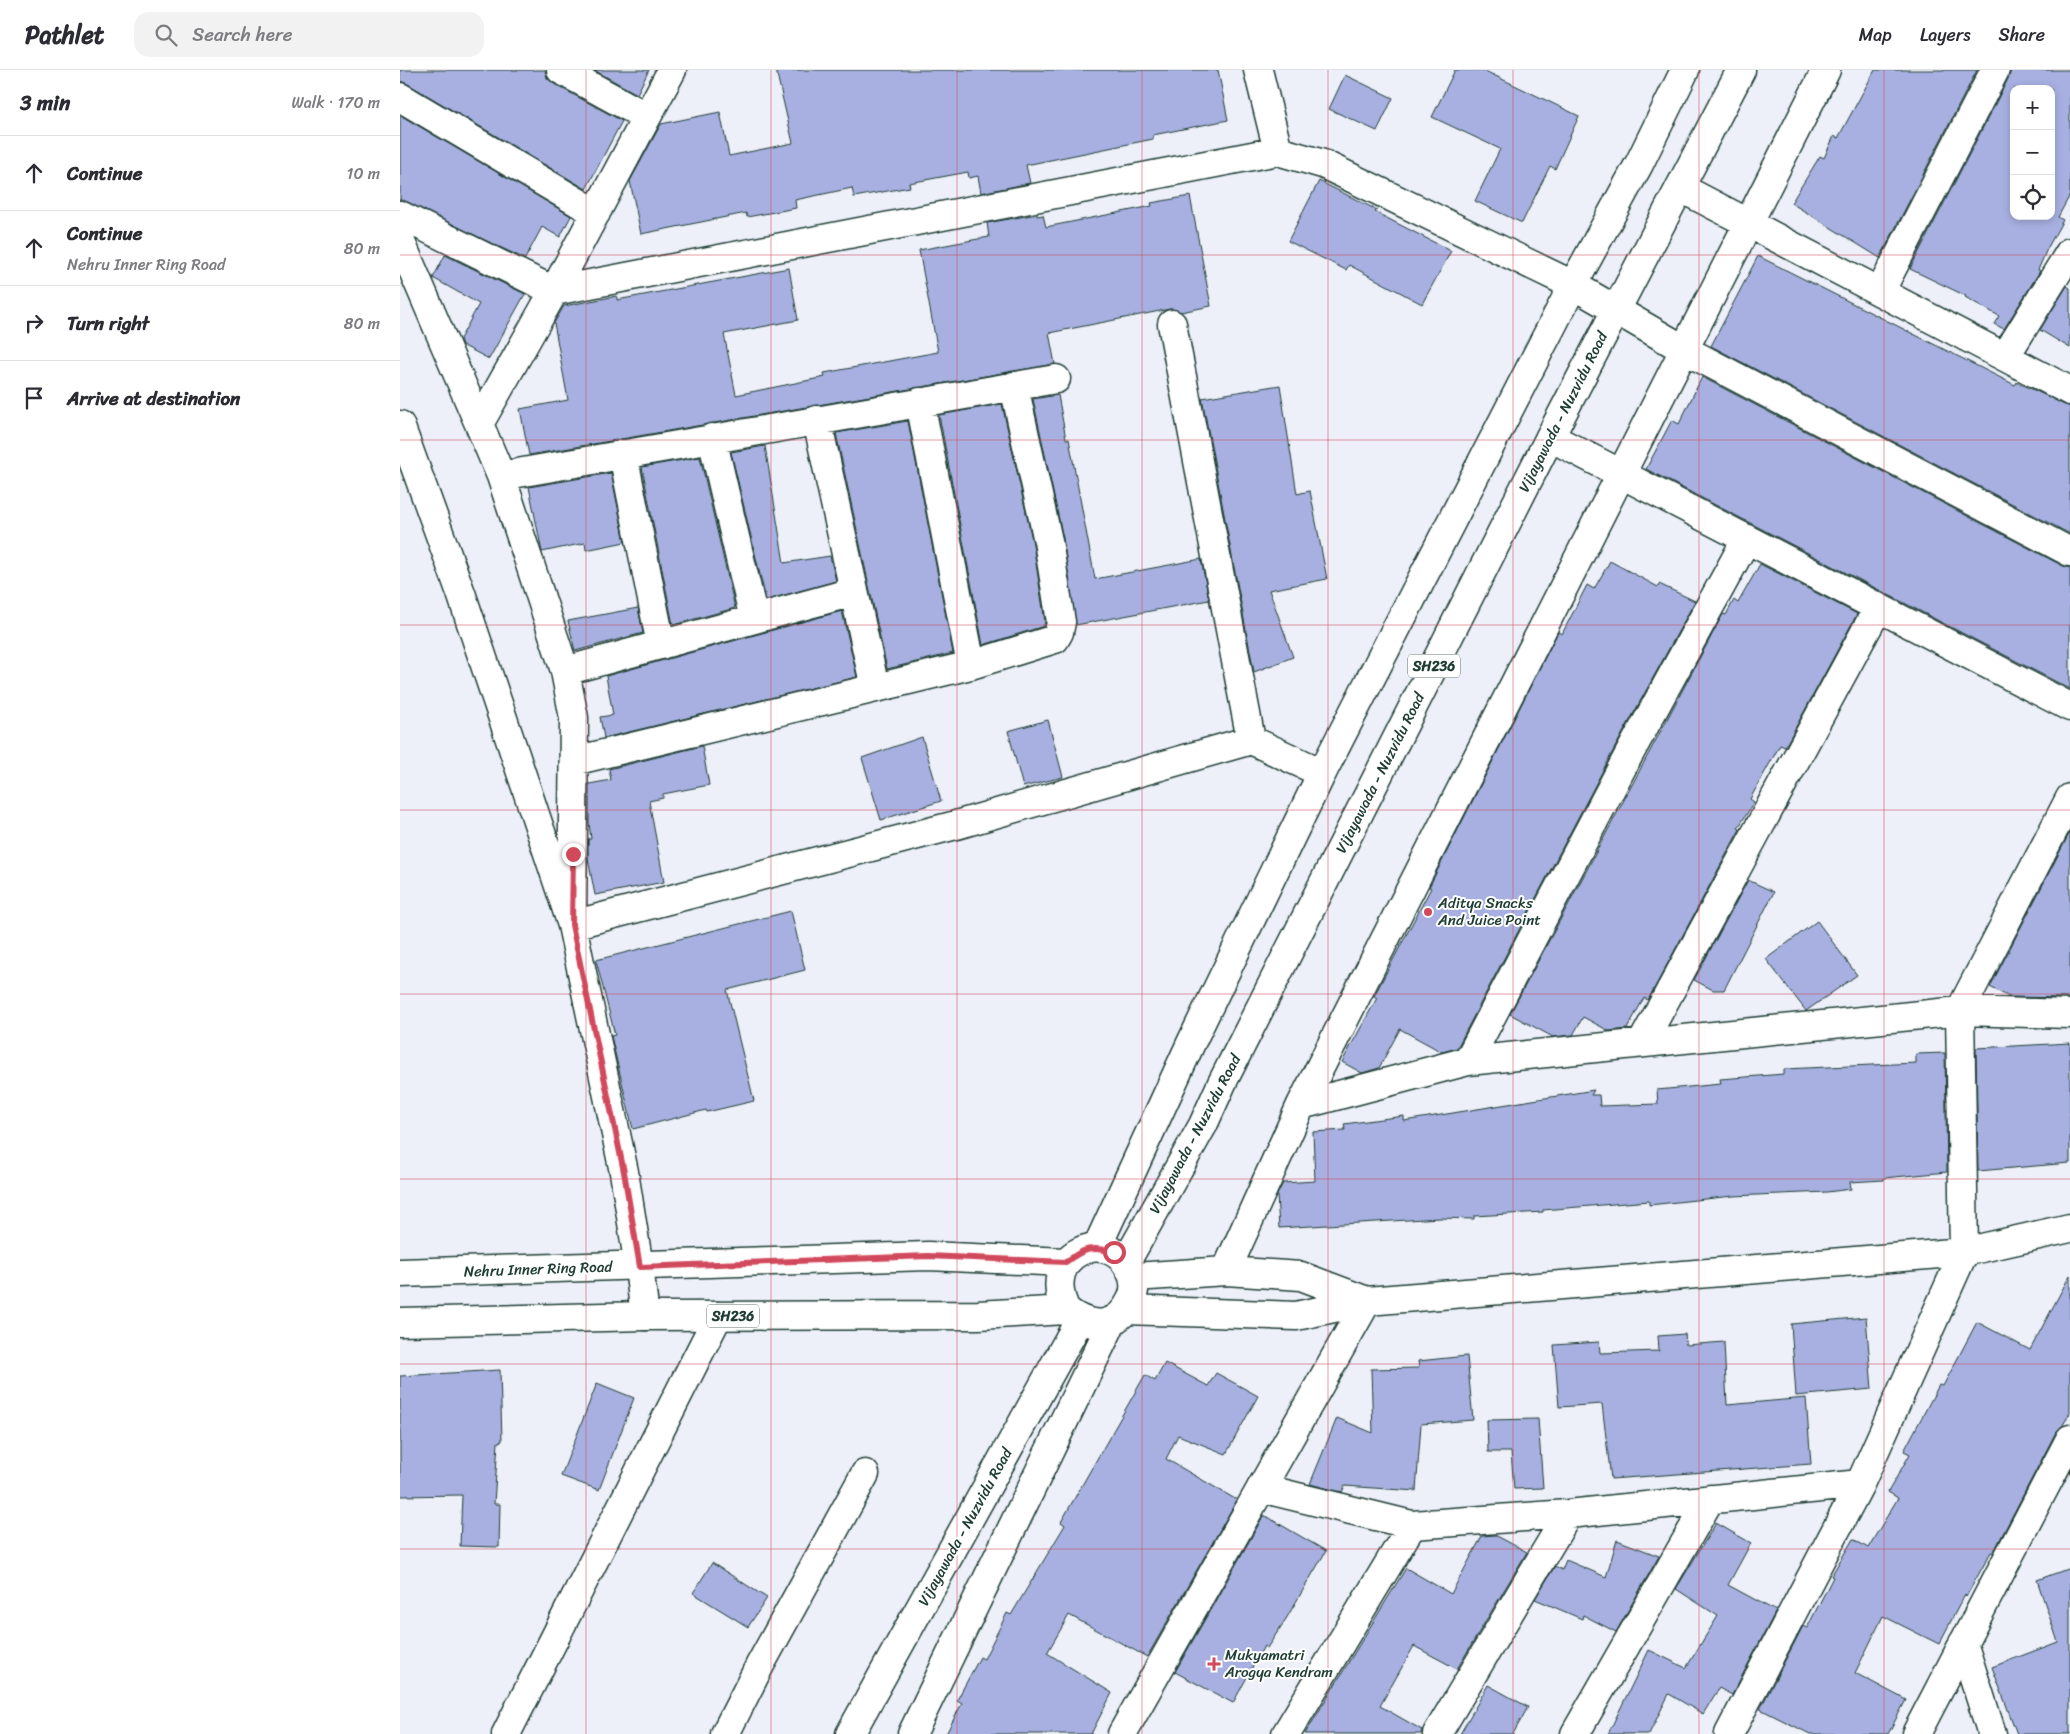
<!DOCTYPE html>
<meta charset="utf-8">
<style>
:root{--surface:#fff;--page:#f2f2f3;--text:#2b2b33;--muted:#7c7c81;--line:#e1e1e2}
body{margin:0;font-family:Sriracha,sans-serif;background:var(--page);color:var(--text)}
.controls{position:absolute;right:15px;top:15px;display:grid;overflow:hidden;border-radius:10px;box-shadow:0 2px 8px #0003}
.controls button{width:45px;height:45px;display:grid;place-items:center;padding:0;border:0;border-bottom:1px solid var(--line);background:var(--surface);color:var(--text);font:25px sans-serif}
.stop{position:absolute;width:15px;height:15px;margin:-11px;border:4px solid #d1495b;border-radius:50%;background:#fff}
.stop.end{background:#d1495b;border-color:#fff;box-shadow:0 1px 5px #0008}
.list{margin:0;padding:0;list-style:none}
h2{display:flex;justify-content:space-between;align-items:center;height:65px;margin:0;padding:0 20px;font-size:21px}
h2 small{font-size:16px;font-weight:400;color:var(--muted)}
.list li{display:grid;grid-template-columns:32px 1fr auto;gap:15px;align-items:center;box-sizing:border-box;height:75px;padding:0 20px;border-top:1px solid var(--line)}
.list b{display:block;font-size:19px;white-space:nowrap}
.list p{margin:0;font-size:16px;white-space:nowrap;color:var(--muted)}
.list em{font-size:16px;font-style:normal;color:var(--muted)}
.icon{flex:none;width:28px;height:28px;fill:none;stroke:currentColor;stroke-width:2;stroke-linecap:round;stroke-linejoin:round}
.map{position:relative;flex:none;width:1670px;height:1664px;overflow:hidden}
header{display:flex;align-items:center;gap:30px;box-sizing:border-box;height:70px;padding:0 25px;background:var(--surface);border-bottom:1px solid var(--line)}
header strong{font-size:24px}
nav{display:flex;gap:28px;margin-inline-start:auto;font-size:18px}
.search{width:350px;height:45px;background:var(--page);display:flex;align-items:center;gap:12px;box-sizing:border-box;padding:0 18px;border-radius:15px;color:var(--muted);font-size:19px}
main{display:flex}
aside{flex:1;background:var(--surface)}
.map>svg:first-child{display:block}
</style>
<header>
<strong>Pathlet</strong>
<div class="search"><svg class="icon" aria-label="search" viewBox="0 0 24 24"><circle cx="10" cy="10" r="6"/><path d="M15 15l6 6"/></svg>Search here</div>
<nav><a>Map</a><a>Layers</a><a>Share</a></nav>
</header>
<main>
<aside>
<h2>3 min<small>Walk · 170 m</small></h2>
<ul class="list">
<li><svg class="icon" aria-label="ahead" viewBox="0 0 24 24"><path d="M12 20V5M6 11l6-6 6 6"/></svg><div><b>Continue</b></div><em>10 m</em></li>
<li><svg class="icon" aria-label="ahead" viewBox="0 0 24 24"><path d="M12 20V5M6 11l6-6 6 6"/></svg><div><b>Continue</b><p>Nehru Inner Ring Road</p></div><em>80 m</em></li>
<li><svg class="icon" aria-label="right" viewBox="0 0 24 24"><path d="M7 20v-9h11M14 6l5 5-5 5"/></svg><div><b>Turn right</b></div><em>80 m</em></li>
<li><svg class="icon" aria-label="arrive" viewBox="0 0 24 24"><path d="M6 21V4h12l-3 4 3 4H6"/></svg><div><b>Arrive at destination</b></div></li>
</ul>
</aside>
<div class="map">
<svg width="1670" height="1664" viewBox="0 0 1670 1664">
<rect width="100%" height="100%" fill="#edeff9"/>
<filter id="ink" filterUnits="userSpaceOnUse"><feTurbulence type="fractalNoise" baseFrequency=".02" numOctaves="2"/><feDisplacementMap in="SourceGraphic" scale="10" xChannelSelector="R" yChannelSelector="G"/><feConvolveMatrix kernelMatrix="1 2 1 2 8 2 1 2 1" color-interpolation-filters="sRGB"/></filter>
<g filter="url(#ink)">
<!-- building -->
<path fill="#a7b0e0" stroke="#1f3d34" fill-rule="evenodd" d="M0,0H145L147,8L154,14L222,51L186,119L8,14L0,11Z
M194,0H249L237,24Z
M376,0H818L828,50L753,65V69L626,95L630,113L581,123L578,106L569,108L568,102L509,113L510,117L454,127L452,118L395,130L396,138L347,147L346,143L241,164L230,111L261,54L320,42L329,86L393,73Z
M1055,0H1083L1179,46L1155,99L1150,96L1122,153L1075,131L1100,79L1032,47Z
M1475,0H1577L1480,188L1391,133L1420,86L1424,88L1434,66L1438,68Z
M1611,0H1670V125L1658,147L1663,150L1647,179L1638,200L1640,201L1604,259L1594,254L1599,246L1565,227L1566,226L1510,199L1609,7ZM1614,19H1651V146H1614Z
M945,5L993,28L977,61L929,39Z
M0,45L171,146L160,167L142,157L125,189L0,130Z
M919,111L977,140L975,142L1051,181L1022,234L949,195L946,200L888,171Z
M790,126L811,236L781,242L770,239L649,263L655,294L129,385L120,339L168,330L154,253L164,236L217,226V230L389,198L398,250L324,264L336,325L425,307L424,303L538,282L519,180L589,167L587,153L637,144V146L643,145L646,157L752,136L751,133Z
M45,185L125,224L89,289L62,275L60,269L79,234L33,208Z
M1358,186L1615,315L1617,312L1670,337V464L1311,276Z
M1667,216L1670,218V278L1640,260Z
M1302,307L1663,496L1670,498V619L1246,399L1272,350L1279,354Z
M880,315L897,424L910,421L927,509L869,520L893,587L854,602L802,328Z
M658,325L666,369H669L695,509L801,489L809,530L676,555L663,468L633,329Z
M602,334L633,474L645,552L644,556L583,575L539,345Z
M508,351L553,583L487,599L436,363Z
M365,376L384,493L430,486L436,511L366,530L331,382Z
M300,387L335,538L273,555L242,397Z
M211,403L225,472L186,480L185,473L142,482L129,417Z
M1210,491L1258,517L1259,514L1295,531L1212,683L1057,978L1042,982L1000,959L979,998L962,1003L942,992L977,928L974,926L1031,818L1029,817L1158,562L1162,564L1187,515L1194,519Z
M1360,494L1457,544L1385,677L1380,675L1350,729L1354,732L1338,758L1340,759L1248,930L1244,928L1227,959L1209,961L1183,947L1173,965L1153,967L1110,944L1323,544L1326,545L1334,530L1338,533Z
M238,538L243,563L175,581L168,551Z
M442,541L457,607L204,668L200,647L213,645L206,606Z
M648,650L663,707L623,717L608,661Z
M522,667L541,731L481,750L462,688Z
M302,676L309,715L263,724V728L249,731L264,812L195,825L188,789V769H191L189,753V714L211,710L209,699Z
M1670,762V928L1609,927L1590,917Z
M1348,810L1374,822L1324,920H1313L1294,910Z
M391,841L405,900L327,920L354,1031L307,1042L306,1040L233,1059L211,966L215,965L196,890Z
M1417,851L1457,905L1406,941L1366,889Z
M1670,973V1093L1578,1101L1576,978Z
M1545,983L1547,1102L1484,1108V1110L1450,1112L1451,1119L1427,1122L1333,1126L1249,1135V1131L1143,1140V1142L1074,1146V1149L1040,1148L879,1158L877,1125L883,1113L915,1111L913,1062L945,1060L944,1054L1004,1046V1051L1194,1020L1191,1025H1199L1200,1036L1258,1034L1257,1020L1321,1014L1320,1009L1384,1004V999L1516,993V984Z
M1670,1205V1343L1663,1355L1656,1362L1593,1483L1591,1482L1566,1527L1565,1524L1539,1574L1483,1546L1455,1603L1506,1630L1488,1664H1410L1360,1639L1403,1556L1407,1558L1433,1507L1431,1506L1453,1469L1468,1478L1498,1428L1488,1422L1510,1384L1504,1381L1539,1315L1543,1316L1577,1252L1630,1280Z
M1466,1247L1472,1319L1396,1326L1391,1254Z
M1285,1264L1286,1275L1324,1272L1327,1335L1406,1328L1411,1394L1211,1409L1202,1334L1159,1337L1154,1275L1199,1272L1200,1283L1259,1281L1258,1266Z
M1067,1286L1073,1350L1021,1354L1016,1421L945,1416L942,1422L910,1414L937,1348L973,1363L971,1299L1019,1298L1018,1291Z
M765,1293L808,1316L816,1303L858,1326L826,1384L778,1365L766,1389L837,1430L747,1587L669,1545L647,1583L712,1623L691,1664H546L562,1633L557,1630L580,1587L584,1589L607,1543L611,1545L665,1455L661,1452L745,1305L755,1311Z
M100,1300L102,1371L98,1372L94,1434H100L99,1477L60,1476L62,1425L0,1426V1306Z
M197,1313L234,1328L199,1420L161,1406Z
M1138,1349L1143,1418L1114,1419L1111,1382H1088L1087,1350Z
M864,1445L926,1481L886,1549L867,1578L864,1576L833,1633L775,1602Z
M1316,1453L1351,1473L1328,1515L1376,1541L1332,1625L1319,1618L1303,1644L1269,1624L1249,1664H1208L1249,1580L1286,1598L1318,1546L1276,1519Z
M1095,1465L1127,1482L1057,1599L1014,1576L980,1636L1022,1660L1021,1664H905L1006,1498L1051,1524L1082,1466Z
M1217,1470L1259,1486L1216,1562L1183,1545L1182,1549L1135,1529L1155,1496L1162,1500L1166,1490L1206,1507Z
M312,1493L367,1528L348,1557L293,1523Z
M1670,1498V1664H1617L1592,1597L1658,1572L1637,1510Z
M1088,1615L1128,1637L1113,1664H1060Z"/>
<g fill="none" stroke-linecap="round" stroke-linejoin="round">
<defs>
<path id="street" d="M161,0L247,47
M858,0L878,81
M0,27L196,143
M1281,118L1670,321
M0,145L154,221L878,81L923,94L1173,215L1285,280L1670,482
M0,170L79,354
M1480,222L1595,0
M772,254L851,670
M1605,287L1670,182
M520,332L571,595
M417,350L475,618
M0,355L61,523L172,855L556,755L851,670L922,703
M1150,367L1670,637
M312,368L354,549
M223,384L261,575
M101,406L656,309
M165,601L453,522
M174,691L571,595L655,569L659,562L661,552L648,471L614,316
M1242,973L1478,538
M1068,991L1226,690L1346,470
M901,1035L1068,991L1560,941L1670,944
M826,1201L901,1035L1426,0
M245,1246L239,1197L224,1102L172,855L174,648L165,601L101,406L79,354L154,221L272,0
M861,1418L1012,1455L1168,1444L1460,1414
M1563,1573L1592,1664
M106,1664L318,1246
M325,1664L360,1595L465,1404
M722,1664L967,1231
M886,1664L1012,1455
M1037,1664L1168,1444
M1175,1664L1310,1429
M1329,1664L1460,1414L1564,1182L1560,941L1670,728
M1516,1664L1670,1369"/>
<path id="secondary" d="M734,1207L826,1201L901,1206L967,1231
M726,1240L896,1246L967,1231L1564,1182L1670,1158"/>
<path id="primary" d="M697,1177L791,973L922,703L1173,215L1239,94L1285,0
M726,1192L803,1055L822,1013L1150,367L1341,0
M0,1203L528,1186L666,1192
M0,1252L245,1246L578,1245L666,1240C690,1259 717,1260 731,1230C736,1220 735,1209 730,1200C708,1155 638,1183 666,1240
M450,1664L679,1251
M512,1664L713,1250"/>
</defs>
<!-- street casing -->
<use href="#street" stroke="#1f3d34" stroke-width="31"/>
<!-- secondary casing -->
<use href="#secondary" stroke="#1f3d34" stroke-width="31"/>
<!-- primary casing -->
<use href="#primary" stroke="#1f3d34" stroke-width="31"/>
<!-- street -->
<use href="#street" stroke="#fff" stroke-width="28"/>
<!-- secondary -->
<use href="#secondary" stroke="#fff" stroke-width="28"/>
<!-- primary -->
<use href="#primary" stroke="#fff" stroke-width="28"/>
</g>
</g>
<g fill="none" stroke-linecap="round" stroke-linejoin="round" filter="url(#ink)">
<!-- route -->
<path stroke="#d1495b" stroke-width="6" d="M173,784L172,855L224,1102L240,1197L528,1186L666,1192C684,1178 692,1176 714,1182"/>
</g>
<!-- grid -->
<path fill="none" stroke="#d1495b" stroke-width="1" stroke-opacity="0.55" d="M186,0V1664M371,0V1664M557,0V1664M742,0V1664M928,0V1664M1113,0V1664M1299,0V1664M1484,0V1664M0,185H1670M0,370H1670M0,555H1670M0,740H1670M0,924H1670M0,1109H1670M0,1294H1670M0,1479H1670"/>
<!-- markers -->
<g fill="#d1495b" stroke="#fff" stroke-width="2">
<circle cx="1028" cy="842" r="5"/>
<path d="M811.5 1586.5h5v5h5v5h-5v5h-5v-5h-5v-5h5z"/>
</g>
<g text-anchor="middle" dominant-baseline="central" stroke-width="4" stroke-linejoin="round" paint-order="stroke">
<!-- shield labels -->
<g fill="#fff" stroke="#627771" stroke-width="1">
<rect x="1008" y="584.5" width="52" height="23" rx="4"/>
<rect x="307" y="1234.5" width="52" height="23" rx="4"/>
</g>
<g font-size="14" font-weight="bold" fill="#1f3d34">
<text x="1034" y="596">SH236</text>
<text x="333" y="1246">SH236</text>
</g>
<!-- street labels -->
<g font-size="15" fill="#1f3d34" stroke="#fff">
<text transform="translate(1163 342) rotate(-63)">Vijayawada - Nuzvidu Road</text>
<text transform="translate(980 703) rotate(-63)">Vijayawada - Nuzvidu Road</text>
<text transform="translate(795 1064) rotate(-62)">Vijayawada - Nuzvidu Road</text>
<text transform="translate(138 1199) rotate(-2)">Nehru Inner Ring Road</text>
<text transform="translate(565 1457) rotate(-61)">Vijayawada - Nuzvidu Road</text>
</g>
<!-- poi labels -->
<g font-size="15" fill="#1f3d34" stroke="#fff" text-anchor="start">
<text x="1038" y="833">Aditya Snacks<tspan x="1038" dy="17">And Juice Point</tspan></text>
<text x="825" y="1585">Mukyamatri<tspan x="825" dy="17">Arogya Kendram</tspan></text>
</g>
</g>
</svg>
<div class="controls">
<button>+</button>
<button>−</button>
<button><svg class="icon" aria-label="locate" viewBox="0 0 24 24"><circle cx="12" cy="12" r="6"/><path d="M12 2v4M12 18v4M2 12h4M18 12h4"/></svg></button>
</div>
<div class="stop" style="left:714px;top:1182px"></div>
<div class="stop end" style="left:173px;top:784px"></div>
</div>
</main>
